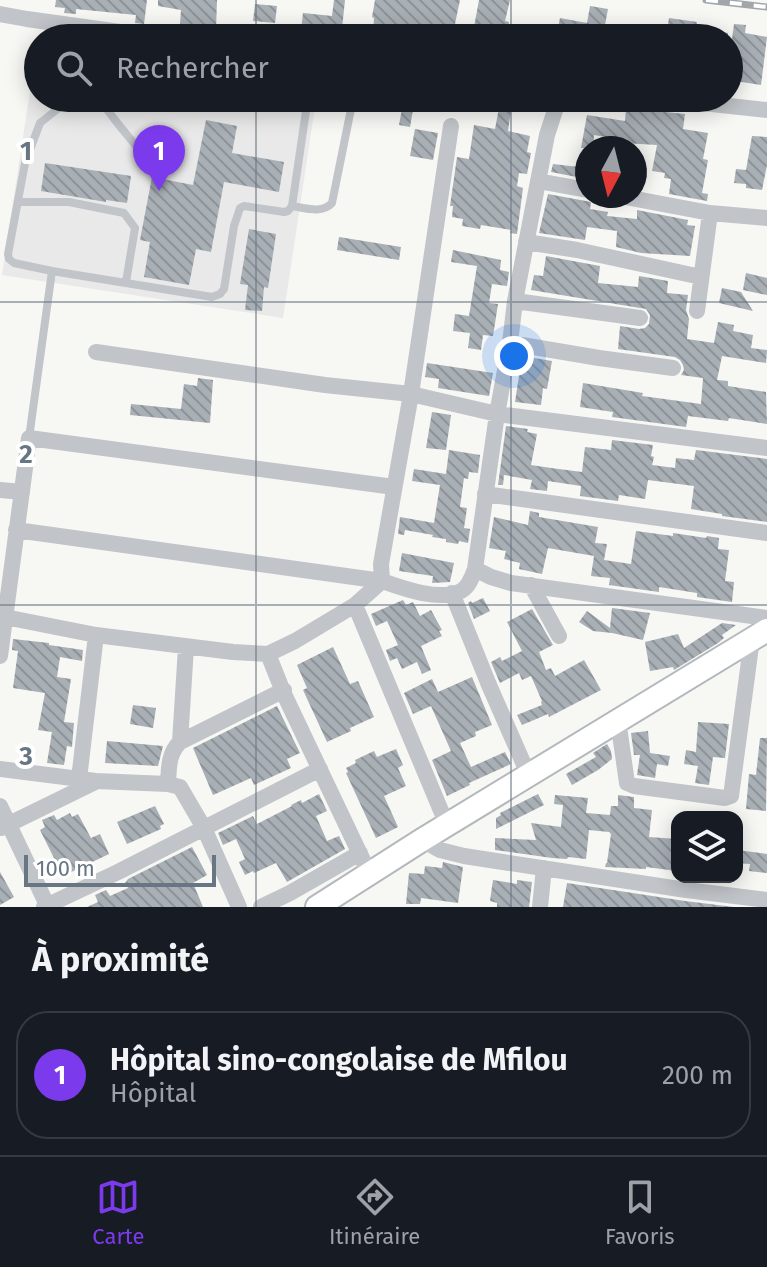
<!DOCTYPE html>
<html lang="fr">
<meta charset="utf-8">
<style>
:root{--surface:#171b24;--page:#20242c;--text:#f1f3f6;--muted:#9ea1a6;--line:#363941;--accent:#7c3aed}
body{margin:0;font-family:"Fira Sans",sans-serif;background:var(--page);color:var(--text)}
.controls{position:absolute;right:24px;bottom:24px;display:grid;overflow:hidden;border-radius:16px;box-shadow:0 4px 20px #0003}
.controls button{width:72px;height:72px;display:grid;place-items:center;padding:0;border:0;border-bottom:2px solid var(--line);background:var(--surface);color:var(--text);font:40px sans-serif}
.compass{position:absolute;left:575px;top:136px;width:72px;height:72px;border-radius:50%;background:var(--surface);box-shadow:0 4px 20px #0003;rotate:187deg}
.scale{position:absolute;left:24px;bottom:20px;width:192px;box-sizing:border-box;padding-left:8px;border:4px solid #687684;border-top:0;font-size:22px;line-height:28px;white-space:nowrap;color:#687684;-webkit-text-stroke:6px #fff;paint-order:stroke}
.you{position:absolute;left:514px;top:356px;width:28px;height:28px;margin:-20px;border:6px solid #fff;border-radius:50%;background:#1a73e8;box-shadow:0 0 0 12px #1a73e833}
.badge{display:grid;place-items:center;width:52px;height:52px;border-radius:50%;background:var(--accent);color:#fff;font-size:26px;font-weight:700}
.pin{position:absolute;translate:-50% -66px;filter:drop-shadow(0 2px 4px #0008)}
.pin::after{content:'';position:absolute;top:42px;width:28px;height:24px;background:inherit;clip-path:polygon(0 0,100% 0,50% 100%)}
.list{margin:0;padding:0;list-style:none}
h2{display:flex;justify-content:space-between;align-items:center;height:104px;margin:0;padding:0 32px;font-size:34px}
h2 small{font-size:26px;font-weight:400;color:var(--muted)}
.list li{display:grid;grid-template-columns:52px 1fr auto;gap:24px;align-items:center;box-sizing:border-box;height:128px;margin:0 16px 16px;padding:0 16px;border:2px solid var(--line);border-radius:32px}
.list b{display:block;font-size:30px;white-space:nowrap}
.list p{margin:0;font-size:26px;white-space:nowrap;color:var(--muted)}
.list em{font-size:26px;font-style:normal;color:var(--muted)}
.icon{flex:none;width:44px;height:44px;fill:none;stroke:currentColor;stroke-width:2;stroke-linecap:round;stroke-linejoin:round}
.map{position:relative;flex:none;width:767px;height:907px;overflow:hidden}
.search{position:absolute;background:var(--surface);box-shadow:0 4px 20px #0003;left:24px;right:24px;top:24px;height:88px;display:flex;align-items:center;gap:20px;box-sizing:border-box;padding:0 28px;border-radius:44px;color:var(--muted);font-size:30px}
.sheet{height:248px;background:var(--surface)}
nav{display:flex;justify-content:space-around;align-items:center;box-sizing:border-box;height:112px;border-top:2px solid var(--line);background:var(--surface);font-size:22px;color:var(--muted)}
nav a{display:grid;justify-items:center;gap:4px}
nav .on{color:var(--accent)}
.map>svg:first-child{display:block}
</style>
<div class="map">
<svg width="767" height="907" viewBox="0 0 767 907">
<defs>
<pattern id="building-back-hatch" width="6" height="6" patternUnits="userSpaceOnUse" patternTransform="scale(2)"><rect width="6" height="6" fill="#a8afb5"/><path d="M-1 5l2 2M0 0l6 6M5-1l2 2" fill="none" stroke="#8d9399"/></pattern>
</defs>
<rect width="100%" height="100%" fill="#f7f7f4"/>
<!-- built -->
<path fill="#e8e9e8" d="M34,65L38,66V98H253L315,107L283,318L2,275Z"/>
<!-- building -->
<path fill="url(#building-back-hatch)" d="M56,0H147L144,24L135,23L136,15L76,9V14L64,13L65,8L55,7Z
M158,0H217L216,30H205L206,27L180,24L181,10L158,6Z
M334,0H345L341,38H329L330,33L301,30L303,13L332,16Z
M375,0H460L452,38H392V36L373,34L374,18L372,17Z
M479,0H510L505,21L509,22L506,38H472Z
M255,4L277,6L275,23L253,21Z
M590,6L608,9L604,30L600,29L598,38H556L560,18L587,23Z
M669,18L697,22L696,27L728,33V38H666Z
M734,24L746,25L745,33L767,37L761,85L729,80V62Z
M404,98H415L410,127L399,125Z
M499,108L511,110L508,131L530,136L527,152L531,153L527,174L519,173L517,186L523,188L517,234L510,233L511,230L481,225L480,229L462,226L463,219L452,217L453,206H450L457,157L469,159L474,125L495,129Z
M626,108L685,114L683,129L708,133L703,159L708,160L702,193L708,194L707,201L669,194L671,179L664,178L665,173L652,171L657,145L623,143V140L594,135L593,148H581L587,115L625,121Z
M206,120L237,126L232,153L284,162L279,192L224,182L211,252L196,249L189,285L144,277L150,242L140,240L152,177L193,185Z
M415,129L438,133L433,160L410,156Z
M752,136L767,137V165L762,190L746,188V184L734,183L736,169L746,170Z
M45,163L131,176L127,203L106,200V202L41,191Z
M553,164L587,168V179L551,172Z
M548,194L591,202L590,209L608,212L607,216L637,219V210L688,220L687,225L695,226L690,256L641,253L616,247L617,231L587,227L585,240L539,233Z
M249,229L276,234L268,288L264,287L262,311L245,310L248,285L240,284Z
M339,237L401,247L399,260L337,250Z
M453,250L501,260L500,270L509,272L507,286L492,284L489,303L498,304L493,336L483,335L481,350L468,348L470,333L453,331L455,314L469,316L477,266L451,262Z
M546,256L600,266L598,283L638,287L639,276L668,281L667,293L688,295L686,310L689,319L687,339L714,343L718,322L734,325L733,331L753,335L751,348L767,350L766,363L722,356L717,380L728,381V386L766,392L767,424L729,418L728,421L688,416L686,427L612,417L613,412L580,407L583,383L643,393L642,396L701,404L703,378L681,375L684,370L683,365L680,360L675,357L618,349L620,326L639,329L645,328L649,324L650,315L646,309L531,290L534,275L543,276Z
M746,273L767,278V295L743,290Z
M722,288L741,292L753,311L719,303Z
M522,356L552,361L547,389L543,388L541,405L515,402Z
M427,363L493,373L489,396L438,388L439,379L425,377Z
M198,378L213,380L210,423L130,415L131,404L181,409L184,384L197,386Z
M432,412L451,415L446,450L426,448Z
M506,426L528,429L527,432L537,434L531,465L551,468L582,472L585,447L611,450L612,440L653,445L651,456L654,457L652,465L675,468L676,458L694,460L696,450L767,459V522L722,516V514L691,509L694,486L648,480L645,499L619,495L618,501L580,496L581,486L548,481L547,491L530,489L532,480L504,475L503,485H498Z
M449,450L480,455L478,473L469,472L468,479L464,478L460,507L467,508L464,528L470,529L468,543L459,541L458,544L446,542V539L432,537L433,535L405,530L404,535L398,534L400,517L434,523L440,485L412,481L414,469L446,474Z
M530,511L539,513V517L598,527L595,543L607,544L604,560L631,564L636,531L673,536V533L706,538L707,536L719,538L718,549L729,550L725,581L734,582L732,602L697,597V593L659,587V592L609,585L610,578L591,576L594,556L548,548L542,574L519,569L520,563L504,559L506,551L489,548L494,517L528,525Z
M402,553L454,563L450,582L432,583L433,576L399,571Z
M483,598L490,611L474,619L468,603L471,601L472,603Z
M403,600L406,605L413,602L420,616L431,610L442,630L439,631L442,636L421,646L431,670L422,674L417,662L402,669L397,658L390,661L386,650L398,645L387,621L376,626L371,614Z
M612,608L650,613L643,640L612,633L593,631L579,622L587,611L610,628Z
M532,609L553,645L539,652L546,670L551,668L555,676L584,660L601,690L549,717L548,714L522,725L517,715L542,705L541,702L542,701L531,676L522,680L519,673L500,683L491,662L500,657L502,661L522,651L507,622Z
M722,623L736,625L722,635L724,638L718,643L674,670L673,667L650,671L645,642L678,634L684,648Z
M13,639L49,643V645L83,650L82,661L60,657L57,677L71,679L64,722L74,723L72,747L67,746L64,765L47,763L52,732L38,730L45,693L13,688L18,651L12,650Z
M333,647L350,684L358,681L374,717L350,728L351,731L327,742L303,690L307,688L297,665Z
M472,677L492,725L475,732L476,736L460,743L471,767L505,752L511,764L469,783L470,785L447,796L432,760L451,751L431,706L413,714L404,693L432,679L438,692Z
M133,705L156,708L153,728L130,724Z
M277,706L300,753L287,759L291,768L254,785L251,778L213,795L193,748Z
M698,722L729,724L725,758L713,757L709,785L695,783L698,766L684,764L686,750L696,752Z
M648,731L650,753L670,756L668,766L657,764L655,778L637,775L640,755H634L631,733Z
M760,738H767L766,811L746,809L749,774L756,775Z
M107,741L163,746L158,766L105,763Z
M607,744L611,751L612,759L598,770L572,785L566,774L596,757L593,753Z
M396,749L403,765L398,768L406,786L384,796L398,827L376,838L346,773L348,772L346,768L356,763L355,760L374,751L377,757Z
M319,794L327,811L316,816L327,841L339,836L345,849L287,882L276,863L254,873L253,871L245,875L239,862L245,859L236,839L223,845L218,833L253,816L257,824L292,806L291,805L301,800L302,803Z
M538,794L544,805L496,829V818L501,815L500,813Z
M555,795L588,798L586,813L610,815L611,806H618V795L634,797V808L652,810L649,837L677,839V871L646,867V869L605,867L606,863H607L611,834L609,832L589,830L586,859L568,857L567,859L552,858L495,850V838L536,840L531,823L561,827L563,805L554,804Z
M155,806L164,824L160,826L161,829L127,844L117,822Z
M70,813L72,817L78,814L91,838L100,834L109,854L63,876L40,830L45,827L42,820L54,815L57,820Z
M192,847L207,875L193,883L203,907H87L98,902L95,895L106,890L110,896L128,888L125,883L128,879Z
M737,850L767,854V873L749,871L750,864L737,863Z
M443,862L463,867L458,903L421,898L420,904H406L409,873L424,874L425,866L442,868Z
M0,872L14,897L0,905Z
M493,880L517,884V880L532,882L529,907H497V903L490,901Z
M567,883L685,901L734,907H563Z"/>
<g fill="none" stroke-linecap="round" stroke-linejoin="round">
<defs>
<path id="secondary" d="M317,907L422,840L767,630"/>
</defs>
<!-- secondary casing -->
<use href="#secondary" stroke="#b3b8bd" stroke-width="26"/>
<!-- lane -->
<path stroke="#c1c4c8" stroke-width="8" d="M87,98L60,107L40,123L25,163L8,254L9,259L14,263L52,271L212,297L220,294L224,289L234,226L240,208L244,206L284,212L288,211L292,206L306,111L300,105L264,98
M99,98C116,124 136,144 154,169
M18,202H69L124,213L135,228L126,282
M292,206C305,208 322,214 332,203L352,104
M29,438L52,271"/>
<!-- street -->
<path stroke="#c1c4c8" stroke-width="16" d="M0,14L27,19L163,38
M657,98L767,110
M538,181L587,190
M620,196L710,213L767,218
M526,242L577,250L701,277
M515,301L640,318
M697,311L710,213
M510,343L599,358L673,368
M96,352L325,385L411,394L497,414L767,448
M0,490L22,492
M485,494L767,533
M16,530L382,581C402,588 440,602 461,591C469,587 472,577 475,569L497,414L510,343L515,301L547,135L559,98
M475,569L491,577L511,583L767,618
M382,581L381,564L411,394L451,126
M531,585L559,636
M452,593L489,685L529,776
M355,605L447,825
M5,617L96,635L233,652L268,654L295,641L355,605L382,581
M268,654L284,694L369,873
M0,656L29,438L394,487
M618,720L627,783L634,786L725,798L731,796L752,639
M180,742L186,647
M0,769L96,781L168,784L180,787L204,828L239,907
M79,779L96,635
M168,784C169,768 168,754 180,742L284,690
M0,806L48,907
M1,828L95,782
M422,840L440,850L464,856L686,890L767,900
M44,907L118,872L320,769
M261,907L290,893L360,853
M540,907L544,868"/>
<!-- secondary -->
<use href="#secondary" stroke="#fff" stroke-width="22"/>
<defs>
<path id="rail" d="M706,0L767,7"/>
</defs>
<!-- rail casing -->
<use href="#rail" stroke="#a0a6ac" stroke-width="7"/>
<!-- rail -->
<use href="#rail" stroke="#fff" stroke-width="4" stroke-dasharray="12" stroke-linecap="butt"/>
</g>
<!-- grid -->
<path fill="none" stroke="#687684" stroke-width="2" stroke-opacity="0.55" d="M256,0V38M511,0V38M256,98V907M511,98V907M0,302H767M0,605H767"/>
<g font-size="26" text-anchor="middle" font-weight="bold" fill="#687684" stroke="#fff" stroke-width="8" stroke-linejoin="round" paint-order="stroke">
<text x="26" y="160">1</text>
<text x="26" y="463">2</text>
<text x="26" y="765">3</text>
</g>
</svg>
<div class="controls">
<button><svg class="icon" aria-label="layers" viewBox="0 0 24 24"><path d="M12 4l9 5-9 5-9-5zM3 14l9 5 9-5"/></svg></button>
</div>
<svg class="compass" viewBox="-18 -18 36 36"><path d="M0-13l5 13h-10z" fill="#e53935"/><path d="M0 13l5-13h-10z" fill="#9ea1a6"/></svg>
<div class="scale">100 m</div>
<div class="you"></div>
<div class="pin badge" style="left:159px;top:191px">1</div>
<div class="search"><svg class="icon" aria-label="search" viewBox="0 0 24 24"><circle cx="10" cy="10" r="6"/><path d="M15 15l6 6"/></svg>Rechercher</div>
</div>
<section class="sheet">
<h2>À proximité<small></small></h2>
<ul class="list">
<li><span class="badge">1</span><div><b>Hôpital sino-congolaise de Mfilou</b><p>Hôpital</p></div><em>200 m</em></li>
</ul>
</section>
<nav>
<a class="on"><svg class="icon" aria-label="map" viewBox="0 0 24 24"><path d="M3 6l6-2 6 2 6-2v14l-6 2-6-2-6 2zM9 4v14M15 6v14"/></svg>Carte</a>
<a><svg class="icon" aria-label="directions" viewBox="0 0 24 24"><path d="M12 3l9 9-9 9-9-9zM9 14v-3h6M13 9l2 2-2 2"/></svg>Itinéraire</a>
<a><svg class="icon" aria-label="saved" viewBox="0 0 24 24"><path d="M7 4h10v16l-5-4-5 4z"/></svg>Favoris</a>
</nav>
